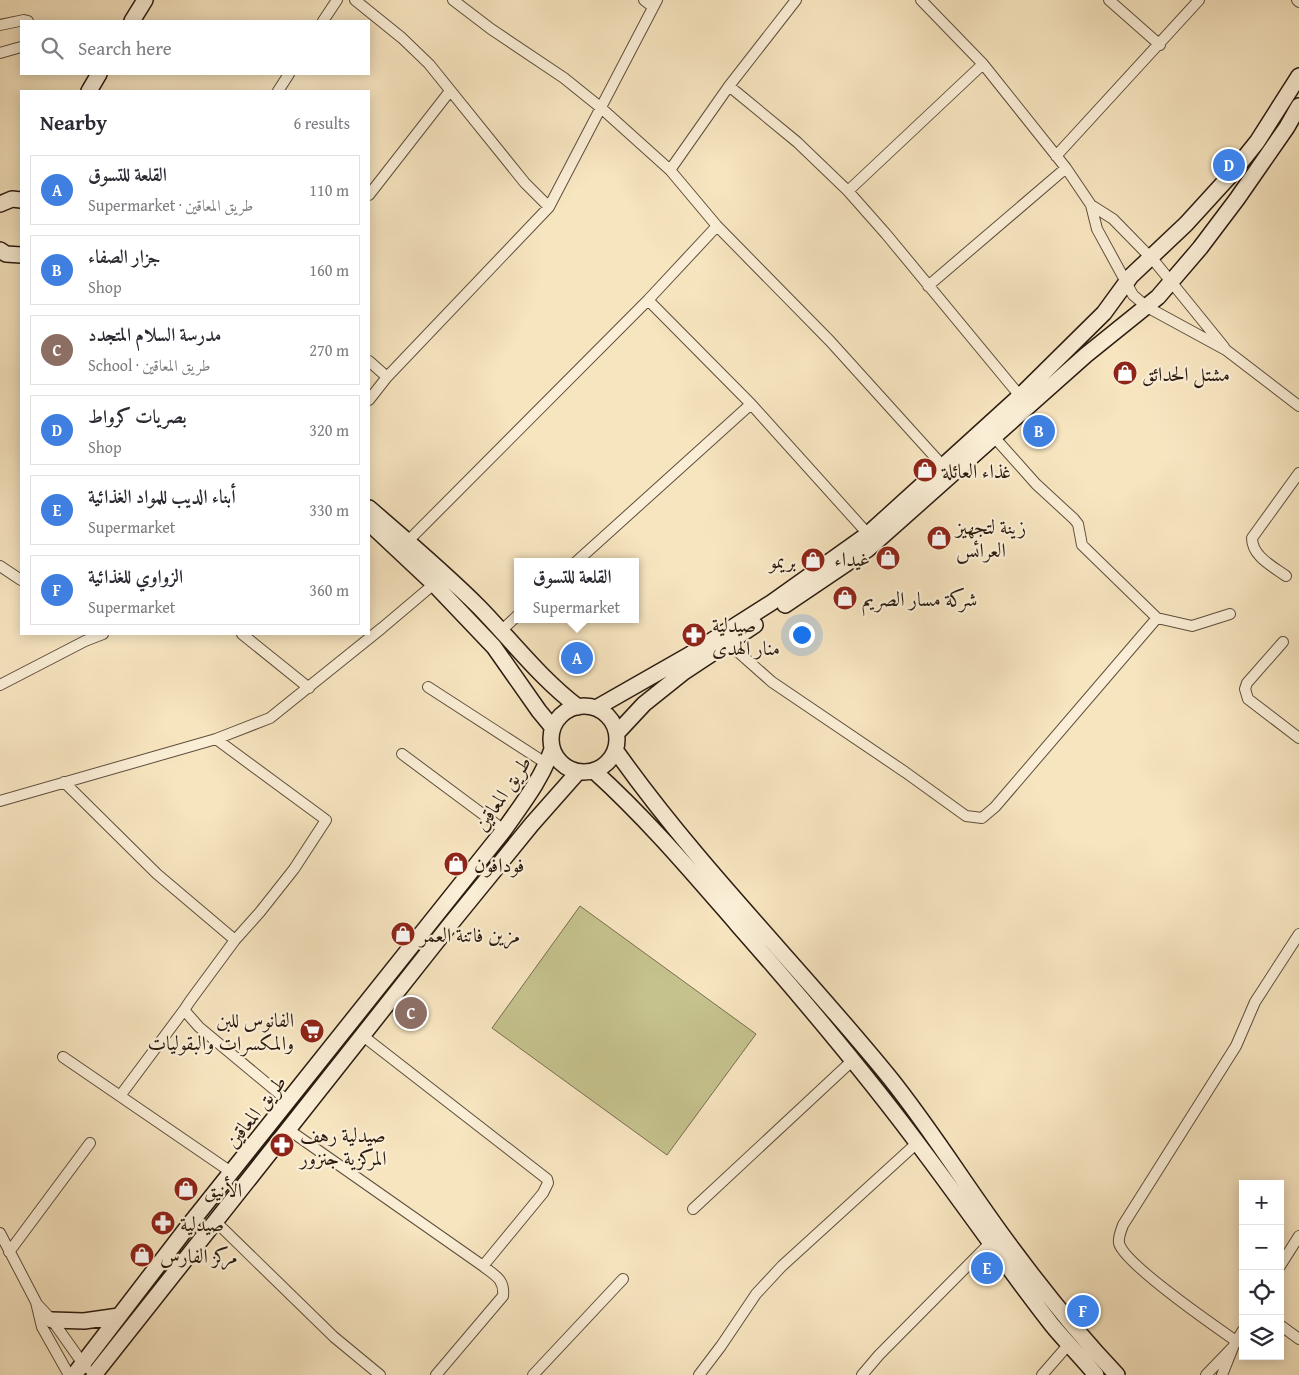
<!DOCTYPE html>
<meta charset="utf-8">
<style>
:root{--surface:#fff;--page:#f7f7f7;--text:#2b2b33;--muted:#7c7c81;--line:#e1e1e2;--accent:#8f2418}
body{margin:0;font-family:"Gentium Book Plus",Amiri,serif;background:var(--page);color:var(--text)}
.controls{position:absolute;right:15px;bottom:15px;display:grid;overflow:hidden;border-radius:0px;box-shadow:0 2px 12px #0003}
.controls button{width:45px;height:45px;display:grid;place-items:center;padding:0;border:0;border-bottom:1px solid var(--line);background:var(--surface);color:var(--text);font:25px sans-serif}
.you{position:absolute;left:801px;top:634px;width:18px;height:18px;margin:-12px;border:4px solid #fff;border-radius:50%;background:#1a73e8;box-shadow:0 0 0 8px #1a73e833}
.badge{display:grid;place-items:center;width:32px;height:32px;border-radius:50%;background:var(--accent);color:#fff;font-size:16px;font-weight:700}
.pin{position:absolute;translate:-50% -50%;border:2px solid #fff;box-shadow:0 1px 5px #0006}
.popup{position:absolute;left:514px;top:558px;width:125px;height:65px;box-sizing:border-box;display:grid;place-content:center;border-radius:0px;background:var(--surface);filter:drop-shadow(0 1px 4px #0005);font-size:16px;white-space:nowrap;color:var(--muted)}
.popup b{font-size:19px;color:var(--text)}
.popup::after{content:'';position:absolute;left:50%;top:100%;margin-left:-10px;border:10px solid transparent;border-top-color:var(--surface)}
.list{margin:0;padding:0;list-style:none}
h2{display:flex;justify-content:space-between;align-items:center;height:65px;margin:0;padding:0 20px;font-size:21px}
h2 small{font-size:16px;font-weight:400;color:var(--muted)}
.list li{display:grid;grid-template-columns:32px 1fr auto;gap:15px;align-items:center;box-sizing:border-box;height:70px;margin:0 10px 10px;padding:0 10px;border:1px solid var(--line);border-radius:0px}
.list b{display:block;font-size:19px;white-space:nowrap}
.list p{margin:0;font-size:16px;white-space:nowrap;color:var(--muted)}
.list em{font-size:16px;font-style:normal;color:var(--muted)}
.icon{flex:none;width:28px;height:28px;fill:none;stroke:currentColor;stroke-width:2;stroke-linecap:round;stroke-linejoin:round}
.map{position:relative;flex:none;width:1299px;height:1375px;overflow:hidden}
.search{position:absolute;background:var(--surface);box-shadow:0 2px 12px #0003;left:20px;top:20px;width:350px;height:55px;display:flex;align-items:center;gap:12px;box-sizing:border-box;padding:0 18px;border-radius:0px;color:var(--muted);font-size:19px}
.panel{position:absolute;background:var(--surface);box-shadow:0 2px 12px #0003;left:20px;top:90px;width:350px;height:545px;border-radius:0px}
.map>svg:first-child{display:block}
</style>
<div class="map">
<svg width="1299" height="1375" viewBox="0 0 1299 1375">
<rect width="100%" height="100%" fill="#f7e5c0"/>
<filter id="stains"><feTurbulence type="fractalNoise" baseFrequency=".004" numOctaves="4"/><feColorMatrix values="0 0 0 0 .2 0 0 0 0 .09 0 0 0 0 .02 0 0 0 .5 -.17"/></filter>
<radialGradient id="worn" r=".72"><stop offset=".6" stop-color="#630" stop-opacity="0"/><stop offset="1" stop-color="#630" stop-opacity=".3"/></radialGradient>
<!-- green -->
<path fill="#c5c28d" stroke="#786e4e" d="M580,906L756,1034L667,1155L492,1028Z"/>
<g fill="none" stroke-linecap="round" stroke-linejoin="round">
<defs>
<path id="street" d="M355,0L402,38L429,64L525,183L549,207
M453,0L491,29L564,78L600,107L670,170L717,226L830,341L943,466
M644,0L653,7
M921,0L983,64L1066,168L1091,205L1097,229L1133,295L1147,307L1226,350L1299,406
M1109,0L1160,45
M1297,0L1299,2
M323,21L337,0
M0,25L24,20L28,21
M0,53L21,47
M729,86L797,142L848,191L886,234L1020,396
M278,91L289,74
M1056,156L1199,0
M670,170L729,86L796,0
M848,191L983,64
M369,195L450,91
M1091,205L1113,219L1155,262L1224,347
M928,286L1066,168
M648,300L751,404L868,534
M369,361L387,377
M369,400L387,377L549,207L657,0
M994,437L1036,484L1074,519L1078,524L1082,545L1157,618L1192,626L1230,614
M408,541L648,300L717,226
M576,562L751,404
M0,566L21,580
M1286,576C1272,566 1252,556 1252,538L1299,473
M501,631L518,615
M242,634L309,688
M1283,642L1247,683L1245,689L1248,699L1299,738
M728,643L772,682L905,772L966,816L982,818L995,807L1157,618
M0,685L85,641L103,634
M428,687L547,764
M216,739L326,820L294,869L260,912L235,940L190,1001L184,1010L199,1027L288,1101
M402,754L504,830
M64,782L157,874L235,940
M0,801L216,739L270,718L382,628L434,584
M363,1036L547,1179L548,1183L543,1193L483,1266
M63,1057L231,1172
M120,1096L184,1010
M289,1130L483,1266C494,1275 505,1279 503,1296L436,1375
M693,1209L853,1060
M215,1221L334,1337L380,1375
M0,1233L36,1302L42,1327L69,1375
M9,1252L90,1143
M1280,1266L1299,1236
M37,1304L52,1320L86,1368
M1280,1325L1299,1339
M1236,1341C1216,1327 1123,1263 1119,1243C1118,1237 1121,1231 1123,1225L1236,1046L1255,1002L1299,934
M533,1375L623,1279
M699,1375L721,1346L756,1294L782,1266L917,1143
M862,1375L879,1355L990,1243
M1042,1375L1069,1344
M1206,1375L1232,1348
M1222,1375L1234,1345L1243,1330"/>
<path id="secondary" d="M132,21L145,0
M89,91L99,74
M0,204L12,199L21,200
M0,250L6,254L21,255
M369,508C406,540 444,572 479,607C512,641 540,678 578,707
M369,523L434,584L494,647L539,711L553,728
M785,605L868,549L1086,355L1158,297L1200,248L1237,199L1287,127L1299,106
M551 739a33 33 0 1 1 66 0a33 33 0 1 1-66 0Z
M596,708L689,655L771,603L868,534L943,466L1020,396L1104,313L1131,276L1186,224L1228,178L1257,142L1299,76
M617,733L644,704L684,672L755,625
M616,751C698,867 800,967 890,1078C934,1133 971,1194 1014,1251C1046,1294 1080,1336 1117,1375
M594,771C646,818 691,871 737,924C803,999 868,1076 927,1156C969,1212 1009,1270 1052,1325C1066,1342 1082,1358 1096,1375
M52,1320L84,1321L119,1316
M74,1375L189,1225L504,830C522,804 542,779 552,749
M94,1375L449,926L532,824L578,772"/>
</defs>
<!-- street casing -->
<use href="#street" stroke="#5e4e3c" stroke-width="12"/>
<!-- secondary casing -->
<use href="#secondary" stroke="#2b1b10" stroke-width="18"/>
<!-- street -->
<use href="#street" stroke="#faeed6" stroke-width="10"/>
<!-- secondary -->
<use href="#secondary" stroke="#faeed6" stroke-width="15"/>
</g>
<!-- icons -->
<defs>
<symbol id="shop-disc" viewBox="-11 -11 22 22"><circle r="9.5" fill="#8f2418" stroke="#faeed6"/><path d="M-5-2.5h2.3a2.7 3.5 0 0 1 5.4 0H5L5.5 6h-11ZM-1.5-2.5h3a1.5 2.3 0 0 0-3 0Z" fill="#fff"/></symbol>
<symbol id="pharmacy-disc" viewBox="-11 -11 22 22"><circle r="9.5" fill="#8f2418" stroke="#faeed6"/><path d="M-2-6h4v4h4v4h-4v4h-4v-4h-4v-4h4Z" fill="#fff"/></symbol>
<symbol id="supermarket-disc" viewBox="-11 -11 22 22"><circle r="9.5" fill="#8f2418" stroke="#faeed6"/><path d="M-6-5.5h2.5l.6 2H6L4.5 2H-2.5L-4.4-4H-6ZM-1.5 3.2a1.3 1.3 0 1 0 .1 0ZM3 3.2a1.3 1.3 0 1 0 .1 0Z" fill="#fff"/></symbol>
</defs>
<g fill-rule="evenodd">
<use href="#shop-disc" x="1111" y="359" width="28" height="28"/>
<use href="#shop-disc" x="911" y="456" width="28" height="28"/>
<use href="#shop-disc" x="925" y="524" width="28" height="28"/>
<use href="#shop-disc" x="874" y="544" width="28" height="28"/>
<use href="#shop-disc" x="799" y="546" width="28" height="28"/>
<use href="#shop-disc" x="831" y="584" width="28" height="28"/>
<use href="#pharmacy-disc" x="680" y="621" width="28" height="28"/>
<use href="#shop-disc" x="442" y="850" width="28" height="28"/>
<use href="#shop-disc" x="389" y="920" width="28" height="28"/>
<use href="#supermarket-disc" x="298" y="1017" width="28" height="28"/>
<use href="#pharmacy-disc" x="268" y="1131" width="28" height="28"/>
<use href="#shop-disc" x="172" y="1175" width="28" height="28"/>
<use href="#pharmacy-disc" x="149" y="1209" width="28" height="28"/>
<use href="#shop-disc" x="128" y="1241" width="28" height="28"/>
</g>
<g text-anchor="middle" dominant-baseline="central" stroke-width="4.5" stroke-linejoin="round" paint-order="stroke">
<!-- poi labels -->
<g font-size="20" fill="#2b1b10" stroke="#faeed6" text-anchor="start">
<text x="1142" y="373">مشتل الحدائق</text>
<text x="942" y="470">غذاء العائلة</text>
<text x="956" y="526">زينة لتجهيز<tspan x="956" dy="23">العرائس</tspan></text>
<text x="870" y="558" text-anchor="end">غيداء</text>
<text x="796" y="560" text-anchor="end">بريمو</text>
<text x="862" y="598">شركة مسار الصريم</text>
<text x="712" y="624">صيدلية<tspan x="712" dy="23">منار الهدى</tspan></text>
<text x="474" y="864">فودافون</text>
<text x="420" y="934">مزين فاتنة العمر</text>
<text x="294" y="1019" text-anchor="end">الفانوس للبن<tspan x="294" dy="23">والمكسرات والبقوليات</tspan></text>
<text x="300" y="1134">صيدلية رهف<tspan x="300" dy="23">المركزية جنزور</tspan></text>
<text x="204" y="1189">الأنيق</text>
<text x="180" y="1223">صيدلية</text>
<text x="160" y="1255">مركز الفارس</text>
</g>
<!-- street labels -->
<g font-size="20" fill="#2b1b10" stroke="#faeed6">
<text transform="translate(502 793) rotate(-56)">طريق المعاقين</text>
<text transform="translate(255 1111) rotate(-52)">طريق المعاقين</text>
</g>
</g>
<rect width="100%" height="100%" filter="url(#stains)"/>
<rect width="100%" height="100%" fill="url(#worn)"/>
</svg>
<div class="controls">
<button>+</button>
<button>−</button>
<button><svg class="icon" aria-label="locate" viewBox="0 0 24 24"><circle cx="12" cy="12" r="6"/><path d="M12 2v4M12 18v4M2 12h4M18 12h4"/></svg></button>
<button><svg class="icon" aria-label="layers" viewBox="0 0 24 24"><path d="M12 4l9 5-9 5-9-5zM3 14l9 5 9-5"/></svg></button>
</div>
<div class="you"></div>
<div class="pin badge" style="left:577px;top:658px;background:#3f7fe0">A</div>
<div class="popup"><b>القلعة للتسوق</b>Supermarket</div>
<div class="pin badge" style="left:1039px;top:431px;background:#3f7fe0">B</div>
<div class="pin badge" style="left:411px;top:1013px;background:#8d6e63">C</div>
<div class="pin badge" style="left:1229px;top:165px;background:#3f7fe0">D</div>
<div class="pin badge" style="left:987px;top:1268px;background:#3f7fe0">E</div>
<div class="pin badge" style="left:1083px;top:1311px;background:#3f7fe0">F</div>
<div class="search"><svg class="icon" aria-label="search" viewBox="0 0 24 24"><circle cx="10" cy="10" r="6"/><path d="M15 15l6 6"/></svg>Search here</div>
<section class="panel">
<h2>Nearby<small>6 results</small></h2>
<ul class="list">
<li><span class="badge" style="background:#3f7fe0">A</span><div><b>القلعة للتسوق</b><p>Supermarket · طريق المعاقين</p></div><em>110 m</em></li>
<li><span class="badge" style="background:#3f7fe0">B</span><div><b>جزار الصفاء</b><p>Shop</p></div><em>160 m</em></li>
<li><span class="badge" style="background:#8d6e63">C</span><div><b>مدرسة السلام المتجدد</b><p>School · طريق المعاقين</p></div><em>270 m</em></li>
<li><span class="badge" style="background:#3f7fe0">D</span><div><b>بصريات كرواط</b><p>Shop</p></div><em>320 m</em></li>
<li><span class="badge" style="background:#3f7fe0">E</span><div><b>أبناء الديب للمواد الغذائية</b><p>Supermarket</p></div><em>330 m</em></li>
<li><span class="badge" style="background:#3f7fe0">F</span><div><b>الزواوي للغذائية</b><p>Supermarket</p></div><em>360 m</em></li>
</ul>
</section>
</div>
